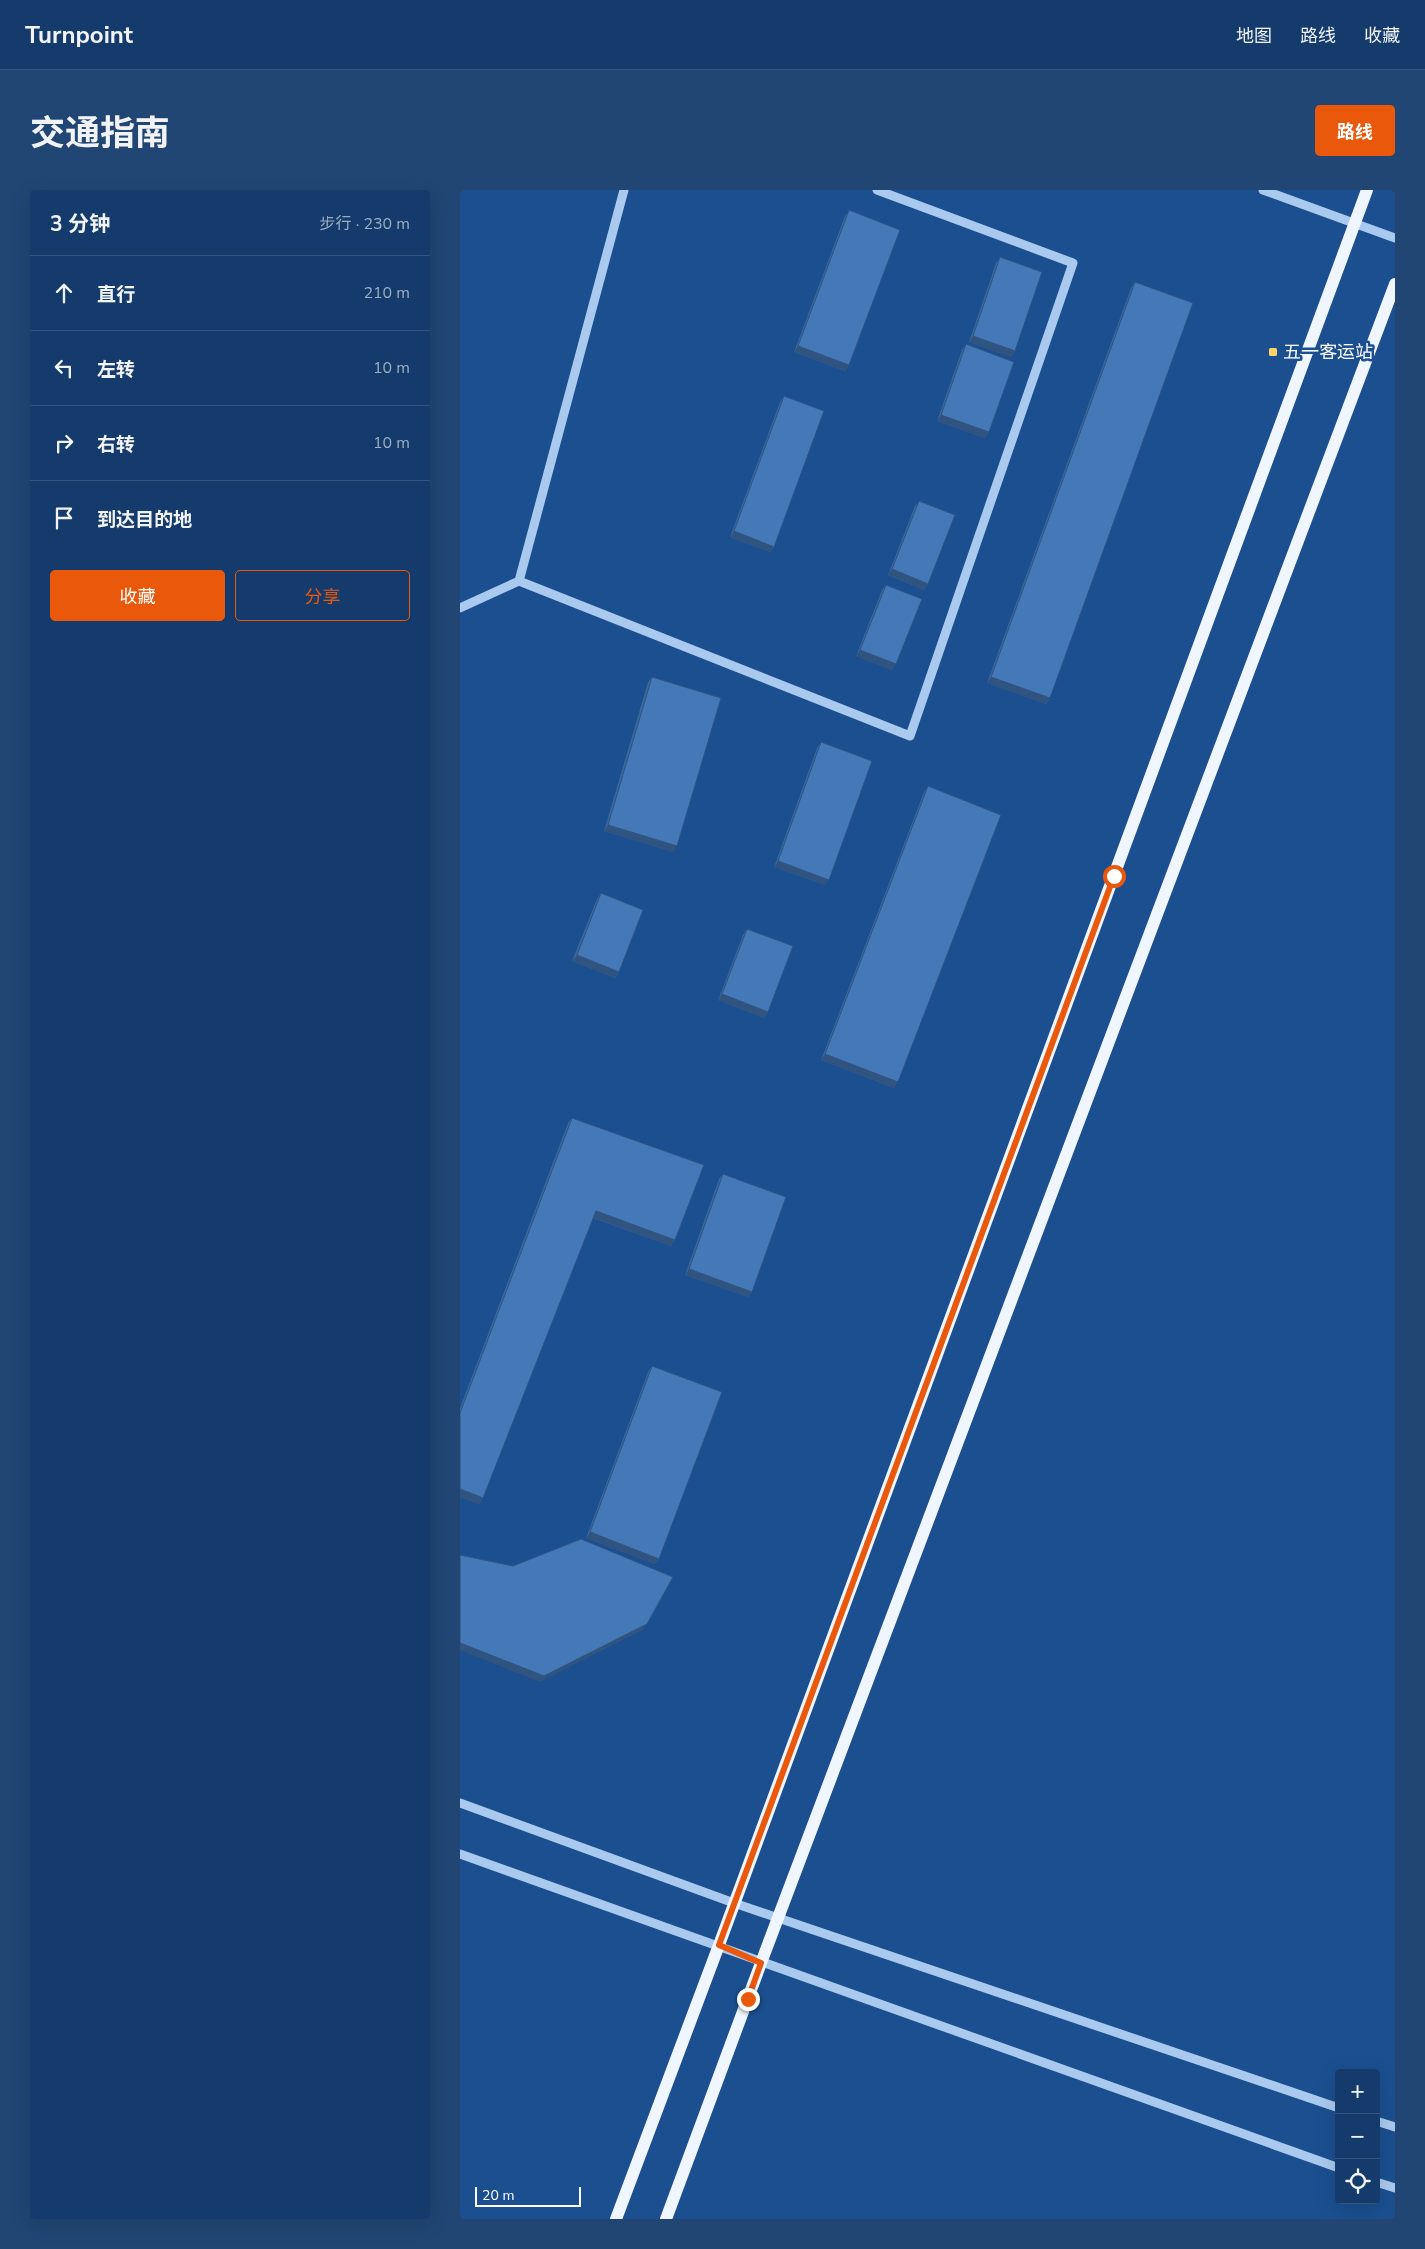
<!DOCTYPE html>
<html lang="zh">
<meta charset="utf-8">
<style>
:root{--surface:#143b6b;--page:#214673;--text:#f1f3f6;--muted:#9dadc1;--line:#33557e;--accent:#ea580c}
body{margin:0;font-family:"Nunito Sans","Noto Sans SC",sans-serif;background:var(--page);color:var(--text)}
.controls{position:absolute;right:15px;bottom:15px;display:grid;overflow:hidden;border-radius:5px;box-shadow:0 5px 20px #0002}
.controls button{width:45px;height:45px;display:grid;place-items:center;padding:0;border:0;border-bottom:1px solid var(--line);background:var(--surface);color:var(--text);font:25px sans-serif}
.scale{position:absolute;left:15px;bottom:12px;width:106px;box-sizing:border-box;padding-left:5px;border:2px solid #fff;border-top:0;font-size:14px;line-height:18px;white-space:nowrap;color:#fff;-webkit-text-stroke:4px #1b4f8f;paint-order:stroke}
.stop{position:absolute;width:15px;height:15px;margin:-11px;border:4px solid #ea580c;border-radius:50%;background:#fff}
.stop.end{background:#ea580c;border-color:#fff;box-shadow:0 1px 5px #0008}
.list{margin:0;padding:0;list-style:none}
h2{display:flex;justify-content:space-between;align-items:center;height:65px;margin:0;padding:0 20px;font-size:21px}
h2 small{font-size:16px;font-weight:400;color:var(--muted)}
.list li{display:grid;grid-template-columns:32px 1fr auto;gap:15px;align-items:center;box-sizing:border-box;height:75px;padding:0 20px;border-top:1px solid var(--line)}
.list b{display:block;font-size:19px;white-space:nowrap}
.list em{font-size:16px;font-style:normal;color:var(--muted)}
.actions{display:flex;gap:10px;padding:15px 20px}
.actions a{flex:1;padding:11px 0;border:1px solid var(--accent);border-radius:5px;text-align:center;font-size:18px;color:var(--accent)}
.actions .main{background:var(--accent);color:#fff}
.icon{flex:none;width:28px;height:28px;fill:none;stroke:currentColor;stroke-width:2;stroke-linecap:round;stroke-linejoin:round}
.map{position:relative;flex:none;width:935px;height:2029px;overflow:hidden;border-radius:5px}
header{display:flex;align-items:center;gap:30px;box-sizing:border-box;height:70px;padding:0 25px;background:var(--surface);border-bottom:1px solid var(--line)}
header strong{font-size:24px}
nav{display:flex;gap:28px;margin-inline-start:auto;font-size:18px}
.intro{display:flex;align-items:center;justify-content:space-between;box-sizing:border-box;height:120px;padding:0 30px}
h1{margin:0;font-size:35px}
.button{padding:12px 22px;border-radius:5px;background:var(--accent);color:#fff;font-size:18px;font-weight:700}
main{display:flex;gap:30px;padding:0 30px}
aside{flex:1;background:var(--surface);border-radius:5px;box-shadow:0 5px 20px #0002}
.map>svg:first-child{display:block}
</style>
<header>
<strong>Turnpoint</strong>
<nav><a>地图</a><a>路线</a><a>收藏</a></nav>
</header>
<div class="intro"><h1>交通指南</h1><a class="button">路线</a></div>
<main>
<aside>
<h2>3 分钟<small>步行 · 230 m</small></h2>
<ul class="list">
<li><svg class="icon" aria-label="ahead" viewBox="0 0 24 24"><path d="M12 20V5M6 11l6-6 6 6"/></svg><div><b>直行</b></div><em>210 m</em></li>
<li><svg class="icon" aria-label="left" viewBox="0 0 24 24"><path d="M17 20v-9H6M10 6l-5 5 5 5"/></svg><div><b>左转</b></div><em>10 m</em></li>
<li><svg class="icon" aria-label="right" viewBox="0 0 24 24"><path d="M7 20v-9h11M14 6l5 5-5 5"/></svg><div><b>右转</b></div><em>10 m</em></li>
<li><svg class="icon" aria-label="arrive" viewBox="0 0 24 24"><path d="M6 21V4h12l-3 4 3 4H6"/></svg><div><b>到达目的地</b></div></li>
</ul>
<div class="actions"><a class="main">收藏</a><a>分享</a></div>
</aside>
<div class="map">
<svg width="935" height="2029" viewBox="0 0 935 2029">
<rect width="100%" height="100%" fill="#1b4f8f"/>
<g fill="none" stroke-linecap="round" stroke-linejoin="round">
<!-- minor -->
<path stroke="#a9c9ee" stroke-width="9" d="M803,0L935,48
M59,391L164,0
M0,418L59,391L450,546L613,73L417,0
M0,1613L274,1713L879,1918
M0,1664L879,1978
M916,1931L935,1937
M916,1992L935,1998"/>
<!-- major -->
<path stroke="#f0f6ff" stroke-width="12" d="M156,2029L259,1755L907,0
M206,2029L301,1773L935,94"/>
</g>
<!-- wall -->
<path fill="#3a679d" d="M389,20V175L385,181L334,162L385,26Z
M540,67L555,161L551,167L509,152L536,73Z
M675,92L590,508L586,514L527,493L671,98Z
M506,154L529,242L525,248L477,231L502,160Z
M324,206L314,357L310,362L270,347L320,212Z
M459,311L468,394L464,400L428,385L455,316Z
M426,395L432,480L396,466L422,400Z
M192,487L213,662L144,641L188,492Z
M361,552L365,695L314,677L357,558Z
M468,596L434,898L361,870L464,602Z
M141,703L159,782L155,788L112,771L137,709Z
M287,739L308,822L304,828L258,810L283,745Z
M112,928L211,1056L133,1028L23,1308L19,1314L0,1307V1218L108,933Z
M263,984L292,1102L288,1107L225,1085L259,989Z
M192,1176L199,1369L195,1374L126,1348L188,1182Z"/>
<!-- shaded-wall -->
<path fill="#305480" d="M513,146L555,161L551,167L509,152Z
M338,156L389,175L385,181L334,162Z
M481,225L529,242L525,248L477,231Z
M274,341L314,357L310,362L270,347Z
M432,379L468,394L464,400L428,385Z
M400,460L436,474L432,480L396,466Z
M531,487L590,508L586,514L527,493Z
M148,635L217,656L213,662L144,641Z
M318,671L369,690L365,695L314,677Z
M117,765L159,782L155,788L112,771Z
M262,804L308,822L304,828L258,810Z
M365,864L438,892L434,898L361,870Z
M136,1021L215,1050L211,1056L132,1027Z
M229,1079L292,1102L288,1107L225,1085Z
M0,1299L23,1308L19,1314L0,1307Z
M130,1342L199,1369L195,1374L126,1348Z
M187,1434L183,1440L80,1492L0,1460V1453Z"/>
<!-- building -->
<path fill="#4478b7" stroke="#305480" d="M389,20L440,40L389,175L338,156Z
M540,67L582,82L555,161L513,146Z
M675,92L733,113L590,508L531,487Z
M506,154L554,172L529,242L481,225Z
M324,206L364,221L314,357L274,341Z
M459,311L495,325L468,394L432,379Z
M426,395L462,409L436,474L400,460Z
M192,487L261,508L217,656L148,635Z
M361,552L412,571L369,690L318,671Z
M468,596L541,625L438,892L365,864Z
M141,703L183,720L159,782L117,765Z
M287,739L333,756L308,822L262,804Z
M112,928L244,975L215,1050L136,1021L23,1308L0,1299V1223Z
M263,984L326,1007L292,1102L229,1079Z
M192,1176L262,1202L199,1369L130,1342Z
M121,1349L213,1387L187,1434L84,1486L0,1453V1365L53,1376Z"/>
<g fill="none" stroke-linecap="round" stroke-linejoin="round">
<!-- route -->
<path stroke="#ea580c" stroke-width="6" d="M288,1809L301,1773L259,1755L654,686"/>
</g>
<!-- markers -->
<rect fill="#ffd166" stroke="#1b4f8f" stroke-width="2" x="808" y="157" width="10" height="10" rx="2.5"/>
<g text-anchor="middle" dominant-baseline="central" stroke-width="5" stroke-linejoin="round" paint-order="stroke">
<!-- poi labels -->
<g font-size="18" fill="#fff" stroke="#1b4f8f" text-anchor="start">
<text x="823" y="162">五一客运站</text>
</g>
</g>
</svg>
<div class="controls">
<button>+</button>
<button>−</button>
<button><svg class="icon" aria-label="locate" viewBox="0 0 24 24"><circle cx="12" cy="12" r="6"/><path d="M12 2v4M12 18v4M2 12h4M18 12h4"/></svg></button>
</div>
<div class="scale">20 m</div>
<div class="stop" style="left:654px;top:686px"></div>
<div class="stop end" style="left:288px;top:1809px"></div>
</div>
</main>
